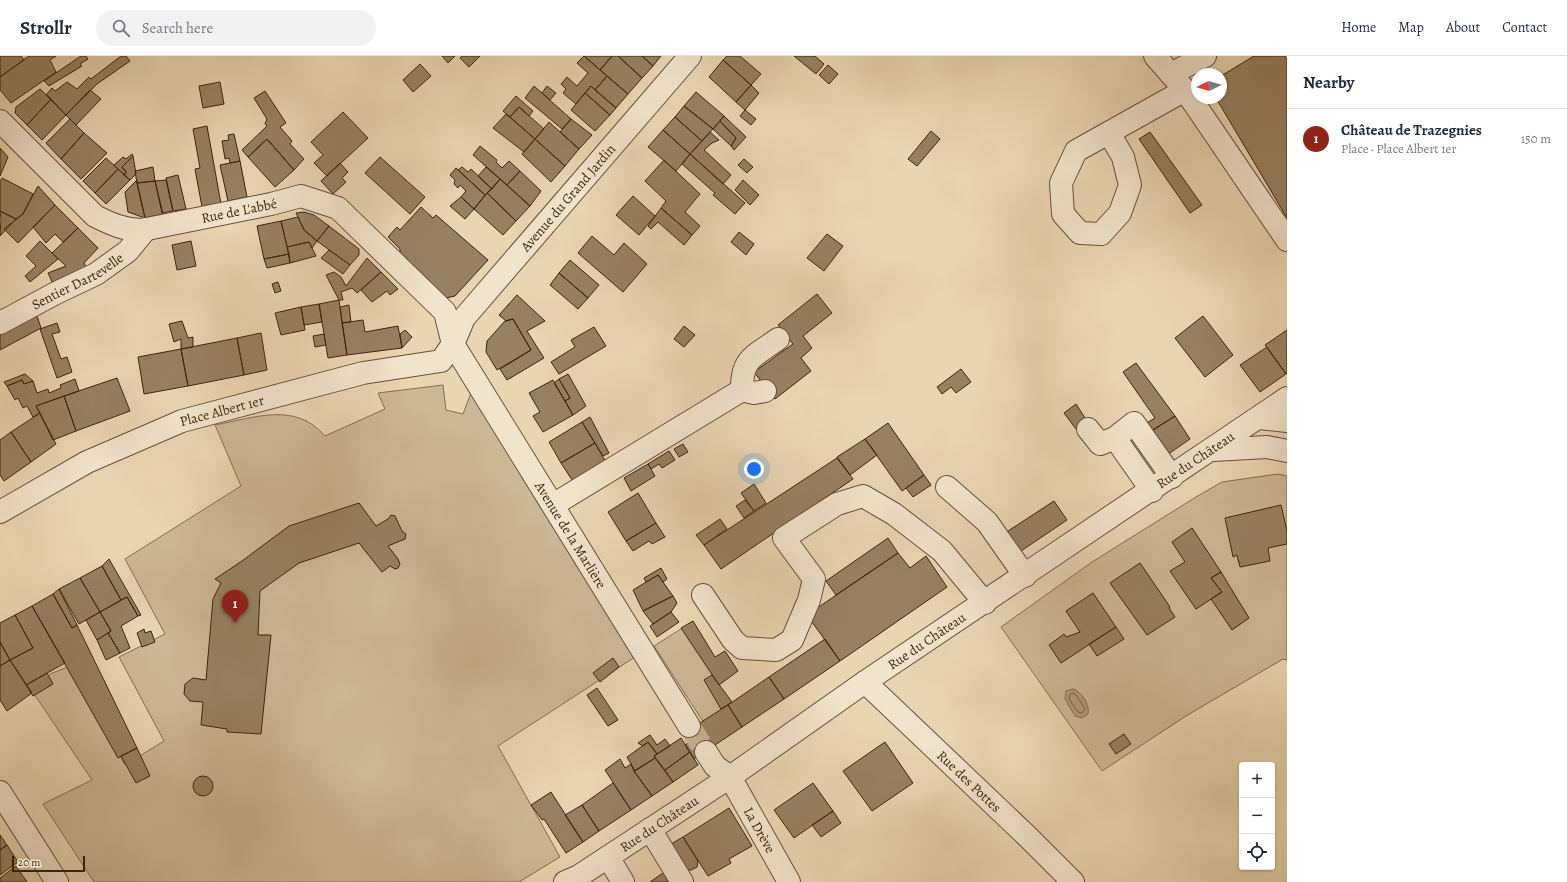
<!DOCTYPE html>
<meta charset="utf-8">
<style>
:root{--surface:#fff;--page:#f2f2f3;--text:#1f2937;--muted:#747a83;--line:#e0e1e3;--accent:#8f2418}
body{margin:0;font-family:Alegreya,serif;background:var(--page);color:var(--text)}
.controls{position:absolute;right:12px;bottom:12px;display:grid;overflow:hidden;border-radius:4px;box-shadow:0 1px 3px #0004}
.controls button{width:36px;height:36px;display:grid;place-items:center;padding:0;border:0;border-bottom:1px solid var(--line);background:var(--surface);color:var(--text);font:20px sans-serif}
.compass{position:absolute;left:1191px;top:12px;width:36px;height:36px;border-radius:50%;background:var(--surface);box-shadow:0 1px 3px #0004;rotate:265deg}
.scale{position:absolute;left:12px;bottom:10px;width:73px;box-sizing:border-box;padding-left:4px;border:2px solid #3d250a;border-top:0;font-size:11px;line-height:14px;white-space:nowrap;color:#3d250a;-webkit-text-stroke:3px #f0e4cc;paint-order:stroke}
.you{position:absolute;left:754px;top:413px;width:14px;height:14px;margin:-10px;border:3px solid #fff;border-radius:50%;background:#1a73e8;box-shadow:0 0 0 6px #1a73e833}
.badge{display:grid;place-items:center;width:26px;height:26px;border-radius:50%;background:var(--accent);color:#fff;font-size:13px;font-weight:700}
.pin{position:absolute;translate:-50% -33px;filter:drop-shadow(0 1px 2px #0008)}
.pin::after{content:'';position:absolute;top:21px;width:14px;height:12px;background:inherit;clip-path:polygon(0 0,100% 0,50% 100%)}
.list{margin:0;padding:0;list-style:none}
h2{display:flex;justify-content:space-between;align-items:center;height:52px;margin:0;padding:0 16px;font-size:17px}
h2 small{font-size:13px;font-weight:400;color:var(--muted)}
.list li{display:grid;grid-template-columns:26px 1fr auto;gap:12px;align-items:center;box-sizing:border-box;height:60px;padding:0 16px;border-top:1px solid var(--line)}
.list b{display:block;font-size:15px;white-space:nowrap}
.list p{margin:0;font-size:13px;white-space:nowrap;color:var(--muted)}
.list em{font-size:13px;font-style:normal;color:var(--muted)}
.icon{flex:none;width:22px;height:22px;fill:none;stroke:currentColor;stroke-width:2;stroke-linecap:round;stroke-linejoin:round}
.map{position:relative;flex:none;width:1287px;height:826px;overflow:hidden}
header{display:flex;align-items:center;gap:24px;box-sizing:border-box;height:56px;padding:0 20px;background:var(--surface);border-bottom:1px solid var(--line)}
header strong{font-size:19px}
nav{display:flex;gap:22px;margin-inline-start:auto;font-size:14px}
.search{width:280px;height:36px;background:var(--page);display:flex;align-items:center;gap:10px;box-sizing:border-box;padding:0 14px;border-radius:22px;color:var(--muted);font-size:15px}
main{display:flex}
aside{flex:1;background:var(--surface)}
.map>svg:first-child{display:block}
</style>
<header>
<strong>Strollr</strong>
<div class="search"><svg class="icon" aria-label="search" viewBox="0 0 24 24"><circle cx="10" cy="10" r="6"/><path d="M15 15l6 6"/></svg>Search here</div>
<nav><a>Home</a><a>Map</a><a>About</a><a>Contact</a></nav>
</header>
<main>
<div class="map">
<svg width="1287" height="826" viewBox="0 0 1287 826">
<rect width="100%" height="100%" fill="#e8d6b1"/>
<filter id="stains"><feTurbulence type="fractalNoise" baseFrequency=".005" numOctaves="4"/><feColorMatrix values="0 0 0 0 .2 0 0 0 0 .09 0 0 0 0 .02 0 0 0 .5 -.17"/></filter>
<radialGradient id="worn" r=".72"><stop offset=".6" stop-color="#630" stop-opacity="0"/><stop offset="1" stop-color="#630" stop-opacity=".3"/></radialGradient>
<!-- green -->
<path fill="#cbb895" stroke="#846e50" d="M443,329L446,354L463,358L472,334L635,601L498,690L560,801L519,826H94L43,748L92,724L30,632L52,617L71,610L125,709L164,685L119,601L165,578L125,503L241,430L215,369C254,362 295,345 325,380L385,353L378,337Z
M1278,418L1287,420V604L1283,603L1186,660L1102,715L1001,571L1092,506L1196,441L1222,426Z
M684,571L719,625L710,631L724,653L704,667L654,590Z"/>
<!-- water -->
<path fill="#ae9a78" stroke="#816b4c" d="M1073,633C1082,636 1090,649 1088,658L1082,662L1075,660L1065,643L1066,635Z"/>
<g fill="none" stroke-linecap="round" stroke-linejoin="round">
<!-- shore -->
<path stroke="#766041" stroke-width="1" d="M1073,637L1076,639L1085,653L1082,657L1078,656L1069,643L1070,639Z"/>
</g>
<!-- building -->
<path fill="#968161" stroke="#3d250a" d="M0,0H21L24,4L0,21Z
M29,0H56L50,4L56,16L11,47L0,34V21Z
M81,0H86L88,3L80,8L82,10L49,30L44,25Z
M121,0H126L130,5L97,28L66,59L46,39L52,32L55,35L67,26L77,33L89,21L91,23Z
M442,0H455L448,7Z
M462,0H480L469,11L460,2Z
M584,0H612L600,14Z
M584,0L607,20L595,34L591,30L576,48L563,37L566,33L561,28L567,21L577,30L588,17L577,7Z
M612,0H618L642,22L628,38L600,14Z
M618,0H642L653,10L642,22Z
M642,0H661L653,10Z
M727,0H740L761,18L751,29L723,4Z
M794,0H815L824,8L816,18Z
M1254,0H1285L1287,4V162L1216,42H1221V20Z
M723,4L751,29L736,46L709,21Z
M420,8L431,20L413,36L403,24Z
M828,9L838,18L829,28L819,19Z
M607,20L628,38L616,52L595,34Z
M220,26L224,48L203,52L199,30Z
M751,29L759,37L745,54L736,46Z
M534,30L571,63L562,73L525,42Z
M547,30L556,37L550,44L542,37Z
M591,30L616,52L610,59L585,37Z
M40,33L51,43L27,69L15,57L16,51Z
M90,34L101,43L76,69L66,59Z
M265,35L286,67L280,71L292,85L290,88L304,103L294,114L267,83L248,101L242,94L267,70L265,68L267,63L254,42Z
M696,36L724,60L713,73L684,50Z
M585,37L610,59L595,75L571,54Z
M516,40L533,55L529,60L519,51L510,61L503,55Z
M51,43L66,59L42,84L27,69Z
M684,50L713,73L702,85L675,61Z
M519,51L544,73L535,83L510,61Z
M745,54L756,63L751,69L740,60Z
M343,56L368,82L327,120L314,107L323,99L311,86Z
M506,58L535,83L524,96L493,72Z
M724,60L746,81L734,94L731,90L736,82L720,65Z
M675,61L702,85L690,98L663,74Z
M70,63L84,77L61,103L46,87Z
M571,63L592,79L579,93L560,76Z
M720,65L736,82L731,90L713,73Z
M549,66L579,93L565,110L535,83Z
M207,70L221,148L202,151L195,113L200,112L193,73Z
M663,74L690,98L676,115L648,91Z
M931,75L940,83L917,110L908,103Z
M710,76L719,84L712,87L704,94L731,119L723,128L690,98Z
M1150,76L1202,149L1190,157L1139,83Z
M84,77L107,97L81,123L61,103Z
M234,78L240,105L230,107L229,102L225,103L222,85L229,84L228,79Z
M267,83L294,114L275,131L248,101Z
M535,83L565,110L551,126L522,98Z
M480,90L497,104L496,106L502,112L509,105L520,115L507,129L473,99Z
M0,92L8,101L0,120Z
M132,98L133,100L122,111L126,116L124,119L114,109L123,101L126,103Z
M690,98L745,147L735,158L713,139L715,137L682,108Z
M133,100L136,118L130,124L124,119L126,116L122,111Z
M380,101L425,141L410,158L365,117Z
M106,102L118,113L95,137L83,125Z
M744,103L753,111L747,117L738,109Z
M664,104L700,138L685,156L700,170L692,179L661,152L666,145L645,125Z
M240,105L247,141L228,145L220,109Z
M340,107L348,116L342,122L346,126L333,138L321,125Z
M153,111L155,125L137,127L135,115Z
M462,111L468,116L471,113L492,133L485,139L458,114Z
M486,111L500,123L492,133L478,120Z
M456,112L485,139L474,153L461,141L466,135L460,129L458,132L454,128L455,124L450,119Z
M118,113L130,124L106,148L95,137Z
M520,115L541,135L530,150L507,129Z
M178,119L186,153L173,155L166,122Z
M2,122L33,138L23,158L16,163L0,155V126Z
M500,123L530,150L516,165L487,137Z
M137,124V127L145,162L128,156L125,136Z
M166,124L173,155L162,157L155,125Z
M743,124L759,139L750,149L735,134Z
M155,125L163,158L145,162L137,127Z
M38,130L55,149L18,187L4,173L23,158Z
M487,137L516,165L503,179L474,153Z
M633,140L655,160L639,179L616,159Z
M461,141L474,153L465,163L450,150Z
M55,149L78,172L63,186L55,178L46,187L33,171Z
M421,151L433,162L436,159L488,204L455,240L446,242L400,199V193L388,181L397,171L400,174Z
M661,152L692,179L684,189L658,166L651,173L648,170Z
M0,155L16,163L0,180L1,163Z
M304,156L314,159L329,170L317,185L304,174L298,161L296,157Z
M298,161L304,174L317,185L312,192L309,186L287,191L281,165Z
M281,165L289,198L264,203L257,170Z
M329,170L359,193V199L350,209L317,185Z
M78,172L98,192L84,207L88,215L55,232L48,217L66,210L52,197Z
M739,176L754,188L746,199L731,186Z
M827,178L843,190L824,215L807,202Z
M592,180L614,199L624,187L647,208L623,236L578,197Z
M40,185L58,203L30,226L25,220L36,210L26,200Z
M191,185L196,210L177,214L172,189Z
M309,186L316,200L290,207L287,191Z
M329,194L350,209L343,218L321,202Z
M289,198L290,207L267,212L264,203Z
M367,202L381,216L357,237L352,232L341,236L343,244H339L326,219L334,216L341,221L346,230Z
M570,204L599,229L588,242L559,217Z
M381,216L398,233L390,239L387,235L372,246L361,234Z
M559,217L588,242L578,253L550,229Z
M278,226L281,235L275,237L272,228Z
M817,238L832,257L803,280L812,292L801,302L811,315L775,343L754,316L793,288L778,269Z
M517,239L545,265L527,275L544,302L507,324L500,313L531,294L513,263L506,265L499,259Z
M339,244L347,299L328,302L319,248Z
M319,248L322,266L304,269L301,251Z
M55,249L37,260L41,272L0,294V269Z
M349,249L351,266L342,267L340,251Z
M301,251L305,274L281,279L275,257Z
M1203,260L1233,299L1205,321L1175,282Z
M513,263L531,294L497,314L486,296L487,285L505,265Z
M363,264L365,276L398,270L402,292L347,299L342,267Z
M182,265L188,282L193,281V291L181,293V283L174,286L169,268Z
M57,267L60,276L52,278L61,303L67,301L72,316L57,322L40,273Z
M684,270L695,279L684,291L674,283Z
M594,271L606,290L559,318L551,306L575,291L571,284Z
M405,274L412,281L402,292L400,278Z
M1287,274V317L1286,318L1265,289Z
M261,277L267,314L244,319L237,282Z
M324,278L326,289L315,291L313,280Z
M237,282L244,319L188,330L181,293Z
M1267,291L1286,318L1260,336L1240,309Z
M181,293L188,330L144,338L138,301Z
M1136,307L1175,360L1150,376L1145,368L1155,362L1123,316Z
M961,313L971,326L956,337L951,331L942,338L937,331Z
M25,318L33,325L24,328L22,324L7,330L4,326Z
M568,318L586,350L573,359L565,345L570,342L559,323Z
M117,322L130,355L76,375L64,340Z
M75,323L79,335L36,350L40,357L33,361L27,350L23,352L18,342L15,344L7,330L22,324L24,328L33,325L37,337L48,333L49,337L61,332L60,329Z
M559,323L570,342L565,345L554,327Z
M553,324L573,359L543,376L533,360L540,356L529,337Z
M64,340L76,375L53,384L36,350Z
M1076,348L1087,365L1076,373L1064,357Z
M40,357L56,388L31,406L11,376Z
M1175,360L1190,383L1164,401L1148,377Z
M590,361L609,397L603,400L582,366Z
M582,366L595,387L561,407L549,386Z
M888,367L924,419L902,435L865,383Z
M11,376L31,406L4,425L0,419V384Z
M865,383L877,399L850,419L837,401Z
M595,387L607,408L574,427L561,407Z
M683,388L688,396L679,401L674,393Z
M669,395L675,404L662,412L659,408L651,413L648,408Z
M837,402L853,423L721,513L704,489Z
M648,408L655,420L631,435L624,422Z
M924,419L931,429L913,441L906,432Z
M754,428L766,447L754,455L741,437Z
M638,437L656,467L626,485L608,456Z
M745,444L754,455L744,462L736,450Z
M1054,445L1067,464L1015,499L1002,479Z
M359,447L376,470L388,463L391,459L395,460L402,475L406,478L405,483L388,490L398,503L400,508L398,512L395,513L390,510L382,516L359,487L299,507L260,535L258,579H271L261,678L227,676V673L201,669L203,646L190,645L184,638L185,628L193,622L206,624L213,543L221,527L215,523L242,505L289,470Z
M1281,449L1287,475V488L1268,492L1270,505L1240,511L1237,499L1233,501L1225,462Z
M720,463L727,473L704,489L696,479Z
M656,467L665,481L652,488L649,485L633,495L626,485Z
M1192,472L1221,516L1211,522L1222,536L1196,553L1170,515L1185,506L1172,486Z
M888,482L898,497L836,539L826,525Z
M898,497L910,512L926,500L947,531L840,605L807,559Z
M109,503L141,559L138,560L127,541L121,544L102,510Z
M1140,507L1170,551L1169,552L1175,561L1147,579L1110,527Z
M102,510L121,544L100,556L80,522Z
M661,512L667,523L663,526L658,519L646,526L644,522Z
M1221,516L1249,562L1232,574L1211,543L1222,536L1211,522Z
M658,519L673,540L643,555L633,534Z
M80,522L100,556L79,568L59,533Z
M59,533L77,569L72,572L53,538Z
M1093,537L1116,571L1061,607L1049,589L1064,578L1066,581L1080,576L1066,555Z
M53,538L72,572L77,569L137,692L118,702L32,550Z
M673,540L677,547L671,556L653,568L643,555Z
M127,541L138,560L121,570L130,592L120,597L108,577L111,575L100,556Z
M32,550L65,607L26,629L10,604L33,592L15,559Z
M100,556L111,575L97,584L86,564Z
M671,556L679,566L657,581L650,570Z
M15,559L33,592L10,604L0,586V567Z
M693,565L715,601L725,595L738,615L719,629L681,572Z
M1116,571L1124,583L1097,600L1089,588Z
M144,573L145,577L151,575L155,586L142,591L137,577Z
M108,577L120,597L106,604L97,584Z
M825,583L840,605L784,643L769,621Z
M0,586L10,604L0,610Z
M613,602L619,611L600,626L593,617Z
M10,604L32,637L7,655L0,644V610Z
M47,617L53,628L33,640L26,629Z
M712,619L732,646L721,653L704,624Z
M769,621L784,643L742,671L728,649Z
M597,632L618,664L608,670L587,639Z
M728,649L742,671L709,693L692,672Z
M1124,678L1131,688L1116,698L1109,688Z
M650,679L657,689L665,683L670,690L657,698L648,686L643,690L638,687Z
M697,680L709,693L694,703L685,689Z
M681,682L690,696L665,714L654,700Z
M648,686L657,698L654,700L655,702L635,715L627,701Z
M885,686L913,727L872,755L843,715Z
M137,692L150,720L136,727L121,700Z
M690,696L698,709L673,726L665,714Z
M655,702L673,726L652,740L634,715Z
M620,703L625,712L631,708L634,715L652,740L631,754L605,714Z
M193 730a10 10 0 1 1 20 0a10 10 0 1 1-20 0Z
M613,727L631,754L599,775L582,749Z
M813,727L833,755L794,782L774,754Z
M551,736L583,786L566,797L544,763L542,764L531,749Z
M582,749L599,775L583,786L565,759Z
M729,752L752,790L729,803L731,807L708,820L683,781Z
M833,755L841,767L821,781L812,769Z
M0,779L7,789L0,794Z
M683,781L698,805L697,811L691,814L681,813L666,791Z
M7,789L18,806L0,819V794Z
M16,810L27,826H0V822Z
M663,817L669,826H650Z"/>
<g fill="none" stroke-linecap="round" stroke-linejoin="round">
<!-- minor-tunnel -->
<path stroke="#c6b390" stroke-width="22" stroke-dasharray="22 11" stroke-linecap="butt" d="M689,670L706,696"/>
<defs>
<g id="minor">
<path d="M1155,0L1185,34L1287,184"/>
<path d="M1171,18L1205,0"/>
<path id="s1" d="M0,65L95,160C111,168 124,174 142,174L271,148L301,140L338,152L445,256L453,288L689,670"/>
<path d="M1109,77L1123,101L1130,129L1120,157L1101,178L1080,177L1063,158L1061,127L1076,95L1185,34"/>
<path id="s2" d="M0,267L56,237L96,218L128,195L146,173"/>
<path d="M742,334L754,337L765,335"/>
<path d="M1259,362L1287,365"/>
<path d="M1088,373L1100,388L1115,382L1134,367L1172,421"/>
<path d="M1115,382L1152,435"/>
<path d="M1213,394L1267,391L1287,395"/>
<path d="M947,431L987,466L1025,520"/>
<path d="M553,449L742,334C741,302 755,300 778,283"/>
<path id="s3" d="M0,456L87,406L182,365L363,317L441,305L453,288L464,262L690,0"/>
<path d="M703,539L733,584L742,592L776,594L792,584L809,544L814,523L784,482L837,448L863,440L894,458L942,495L985,547"/>
<path id="s4" d="M865,626L1028,781L1073,826"/>
<path id="s5" d="M706,696L715,710L730,721L789,826"/>
<path d="M0,736L57,826"/>
<path d="M650,773L682,826"/>
<path d="M608,801L623,826"/>
<path id="s6" d="M565,826L579,820L730,721L865,626L1287,342"/>
</g>
</defs>
<!-- minor casing -->
<use href="#minor" stroke="#685134" stroke-width="24"/>
<!-- minor -->
<use href="#minor" stroke="#f0e4cc" stroke-width="22"/>
</g>
<g text-anchor="middle" dominant-baseline="central" stroke-width="3" stroke-linejoin="round" paint-order="stroke">
<!-- street labels -->
<g font-size="14" fill="#3d250a" stroke="#f0e4cc">
<text stroke="none"><textPath href="#s3" startOffset="678">Avenue du Grand Jardin</textPath></text>
<text stroke="none"><textPath href="#s1" startOffset="283">Rue de L'abbé</textPath></text>
<text stroke="none"><textPath href="#s2" startOffset="88">Sentier Dartevelle</textPath></text>
<text stroke="none"><textPath href="#s3" startOffset="245">Place Albert 1er</textPath></text>
<text stroke="none"><textPath href="#s6" startOffset="759">Rue du Château</textPath></text>
<text stroke="none"><textPath href="#s1" startOffset="792">Avenue de la Marlière</textPath></text>
<text stroke="none"><textPath href="#s6" startOffset="435">Rue du Château</textPath></text>
<text stroke="none"><textPath href="#s4" startOffset="144">Rue des Pottes</textPath></text>
<text stroke="none"><textPath href="#s6" startOffset="111">Rue du Château</textPath></text>
<text stroke="none"><textPath href="#s5" startOffset="96">La Drève</textPath></text>
</g>
</g>
<rect width="100%" height="100%" filter="url(#stains)"/>
<rect width="100%" height="100%" fill="url(#worn)"/>
</svg>
<div class="controls">
<button>+</button>
<button>−</button>
<button><svg class="icon" aria-label="locate" viewBox="0 0 24 24"><circle cx="12" cy="12" r="6"/><path d="M12 2v4M12 18v4M2 12h4M18 12h4"/></svg></button>
</div>
<svg class="compass" viewBox="-18 -18 36 36"><path d="M0-13l5 13h-10z" fill="#e53935"/><path d="M0 13l5-13h-10z" fill="#747a83"/></svg>
<div class="scale">20 m</div>
<div class="you"></div>
<div class="pin badge" style="left:235px;top:567px">1</div>
</div>
<aside>
<h2>Nearby<small></small></h2>
<ul class="list">
<li><span class="badge">1</span><div><b>Château de Trazegnies</b><p>Place · Place Albert 1er</p></div><em>150 m</em></li>
</ul>
</aside>
</main>
